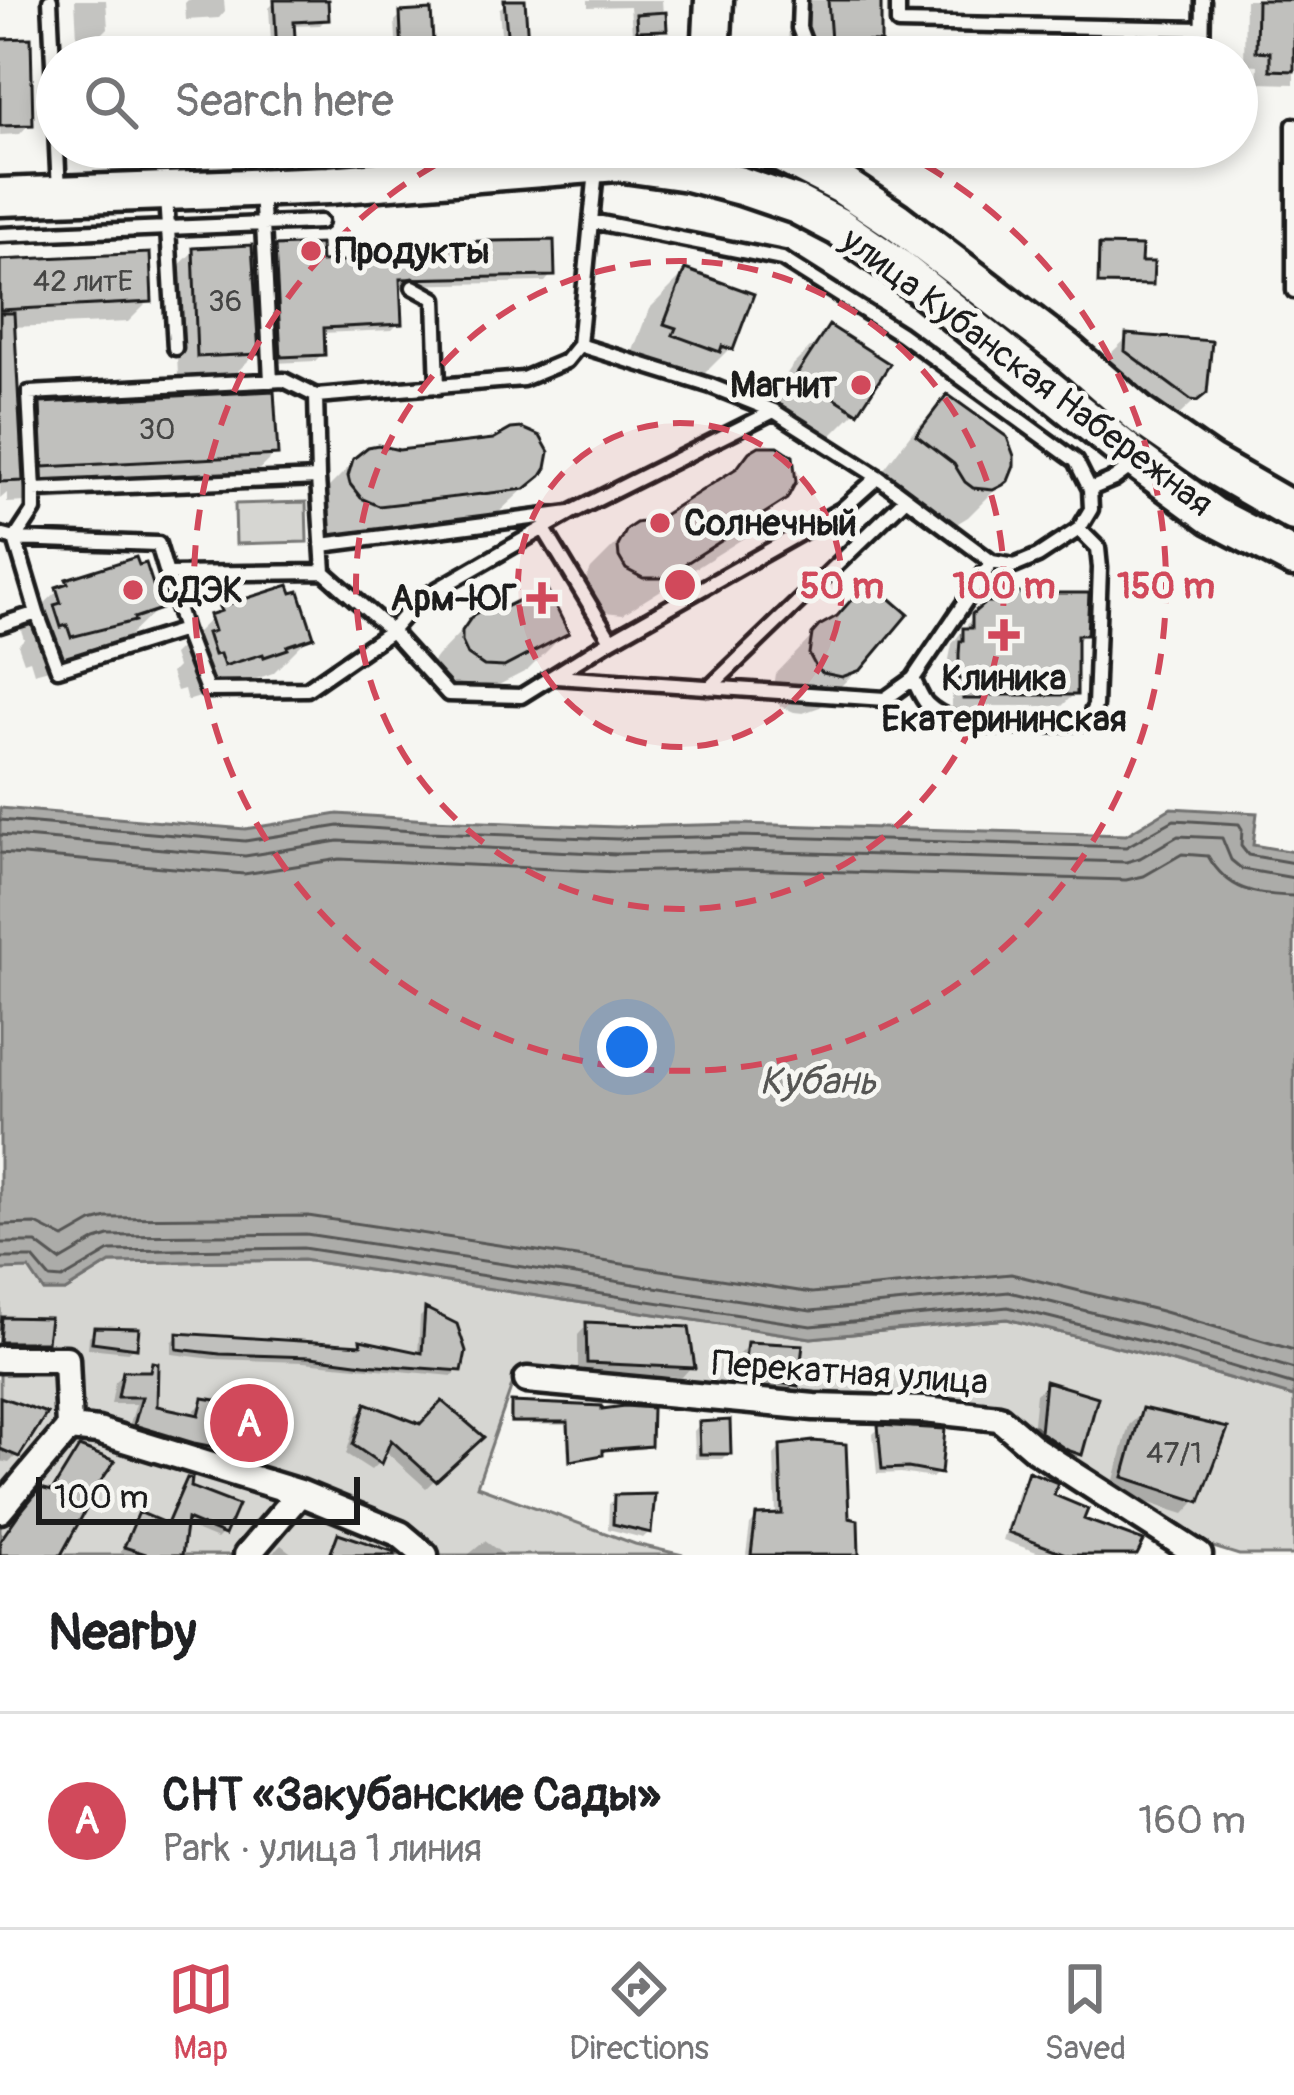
<!DOCTYPE html>
<meta charset="utf-8">
<style>
:root{--surface:#fff;--page:#f6f6f6;--text:#202124;--muted:#757577;--line:#e0e0e0;--accent:#d1495b}
body{margin:0;font-family:Pangolin,sans-serif;background:var(--page);color:var(--text)}
.scale{position:absolute;left:36px;bottom:30px;width:324px;box-sizing:border-box;padding-left:12px;border:6px solid #1c1c1c;border-top:0;font-size:33px;line-height:42px;white-space:nowrap;color:#1c1c1c;-webkit-text-stroke:9px #f6f6f2;paint-order:stroke}
.you{position:absolute;left:627px;top:1047px;width:42px;height:42px;margin:-30px;border:9px solid #fff;border-radius:50%;background:#1a73e8;box-shadow:0 0 0 18px #1a73e833}
.badge{display:grid;place-items:center;width:78px;height:78px;border-radius:50%;background:var(--accent);color:#fff;font-size:39px;font-weight:700}
.pin{position:absolute;translate:-50% -50%;border:6px solid #fff;box-shadow:0 3px 12px #0006}
.list{margin:0;padding:0;list-style:none}
h2{display:flex;justify-content:space-between;align-items:center;height:156px;margin:0;padding:0 48px;font-size:51px}
h2 small{font-size:39px;font-weight:400;color:var(--muted)}
.list li{display:grid;grid-template-columns:78px 1fr auto;gap:36px;align-items:center;box-sizing:border-box;height:216px;padding:0 48px;border-top:3px solid var(--line)}
.list b{display:block;font-size:45px;white-space:nowrap}
.list p{margin:0;font-size:39px;white-space:nowrap;color:var(--muted)}
.list em{font-size:39px;font-style:normal;color:var(--muted)}
.icon{flex:none;width:66px;height:66px;fill:none;stroke:currentColor;stroke-width:2;stroke-linecap:round;stroke-linejoin:round}
.map{position:relative;flex:none;width:1294px;height:1555px;overflow:hidden}
.search{position:absolute;background:var(--surface);box-shadow:0 6px 18px #0003;left:36px;right:36px;top:36px;height:132px;display:flex;align-items:center;gap:30px;box-sizing:border-box;padding:0 42px;border-radius:66px;color:var(--muted);font-size:45px}
.sheet{height:372px;background:var(--surface)}
nav{display:flex;justify-content:space-around;align-items:center;box-sizing:border-box;height:168px;border-top:3px solid var(--line);background:var(--surface);font-size:33px;color:var(--muted)}
nav a{display:grid;justify-items:center;gap:6px}
nav .on{color:var(--accent)}
.map>svg:first-child{display:block}
</style>
<div class="map">
<svg width="1294" height="1555" viewBox="0 0 1294 1555">
<rect width="100%" height="100%" fill="#f6f6f2"/>
<filter id="ink" filterUnits="userSpaceOnUse"><feTurbulence type="fractalNoise" baseFrequency=".00833" numOctaves="2"/><feDisplacementMap in="SourceGraphic" scale="24" xChannelSelector="R" yChannelSelector="G"/><feConvolveMatrix kernelMatrix="1 2 1 2 8 2 1 2 1" color-interpolation-filters="sRGB"/></filter>
<g filter="url(#ink)">
<!-- green -->
<path fill="#d6d6d2" stroke="#797977" stroke-width="3" d="M306,502L307,542L236,544L235,504Z
M303,1260L811,1338L1007,1319L1149,1355L1294,1397V1555H1239L1213,1547L1067,1454L1035,1426L852,1423L792,1405L527,1373L515,1377L477,1486L635,1544L683,1555H0V1270L29,1268L44,1291H65L110,1263Z"/>
<!-- water -->
<path fill="#acaca9" stroke="#727271" stroke-width="3" d="M0,808L245,829L338,814L429,820L617,827L738,824L1126,835L1171,808L1257,813L1253,845L1294,852V1397L1149,1355L1007,1319L811,1338L303,1260L110,1263L65,1291H44L29,1269L0,1270Z"/>
<!-- shadow -->
<path fill="#0003" d="M75,0H114H106L108,28L99,37L77,38Z
M188,0H224L225,11L219,18L186,20L185,3Z
M325,0L326,19L320,25L292,26L293,57H272L269,8L275,2Z
M588,0H662L664,28L659,33L660,57H634L630,6L588,7Z
M797,0H878V45H921V50L944,52H979L985,47H1007V53H1069L1073,49H1096V54H1117V57H795L792,56V44H788L789,25L797,8Z
M1245,0H1294V84L1257,83L1258,65L1244,64Z
M506,3L526,53H530L531,57H503L499,9Z
M401,15L431,45L459,44L460,57H397L395,21Z
M0,42L30,123L20,134L0,135Z
M207,52H221V57H202Z
M425,245L552,274L545,282L397,285L399,323L392,330L321,333L322,354L315,361L275,363L269,256L276,249L318,265L418,260V252Z
M1101,248L1138,265L1150,284L1148,286L1097,285Z
M194,251L256,353L236,373L178,376L173,271Z
M0,263L149,301L128,322L12,327L17,430L41,406L275,454L237,491L7,503V493L0,499Z
M686,272L730,348L693,385L686,382L680,388L638,372L641,365L629,361L649,309Z
M829,329L856,411L819,448L762,412L792,366Z
M1128,337L1205,391L1174,420L1106,372L1107,357Z
M947,398L1006,479L968,517L953,526L935,524L881,473L910,435Z
M355,461L539,475L485,525L341,542L324,535L312,515L316,500Z
M785,498L747,536L623,614L596,611L583,586L591,569L629,531Z
M68,581L158,608L120,645L94,657L34,673L30,660L24,662L18,645L24,639L20,627Z
M1000,596L1084,634L1074,644V694L1062,706H976L972,710H952V690H947V669L952,644L974,616Z
M221,609L310,636L273,673L253,680L247,686L226,689L187,701L184,689L177,691L171,673L177,667L173,655Z
M504,611L565,633L528,670L464,703L446,702L431,692L426,681V671L437,656L475,617Z
M820,628L859,668L820,707L803,713L794,712L780,706L773,692L776,674Z
M426,1311L459,1369L453,1376L303,1362L213,1359L172,1354V1342L178,1336L356,1348L361,1343L418,1355L420,1317Z
M0,1320L46,1321L44,1341L39,1347L0,1346Z
M587,1325L691,1367L682,1377L578,1372V1335Z
M96,1330L134,1346L128,1352L88,1348L89,1336Z
M748,1345L795,1384L785,1394L735,1386L738,1355Z
M153,1366L154,1409L194,1417L195,1410L204,1401L247,1452L238,1461L185,1451L127,1433L136,1404H111L115,1382L124,1374H145Z
M1046,1384L1080,1453L1070,1463L1031,1442L1036,1394Z
M0,1400L17,1455L9,1463L0,1461Z
M512,1405L648,1445L644,1449L600,1452L596,1457L568,1463L566,1425L509,1424V1409Z
M367,1407L421,1427L479,1437L426,1488L384,1450L379,1462L371,1470L346,1454L358,1415Z
M1143,1412L1197,1500L1184,1514L1111,1491L1129,1425Z
M700,1424L728,1453L722,1459H695L694,1431Z
M879,1428L938,1472L932,1478L901,1473L877,1474L873,1434Z
M781,1447L846,1521L856,1553L871,1555H746L750,1525L757,1518L776,1517L774,1455Z
M1029,1474L1050,1496L1081,1521L1133,1555H1045L1003,1540L1021,1482Z
M187,1481V1489L223,1533L217,1539L183,1525L179,1555L120,1553L134,1521L140,1515L164,1527L181,1487Z
M615,1498L649,1532L643,1538L608,1529L609,1504Z
M485,1541L504,1555H468Z
M281,1545L294,1555H271Z"/>
<g fill="none" stroke-linecap="round" stroke-linejoin="round">
<!-- shore -->
<path stroke="#565654" stroke-width="3" d="M0,820L245,841L339,826L428,832L617,839L738,836L1126,847L1174,820L1239,824L1242,829L1241,846L1248,855L1294,863
M0,835L245,856L339,841L616,854L738,851L1126,862L1140,858L1178,836L1222,838L1231,860L1242,869L1294,878
M0,853L244,874L340,859L616,872L738,869L1126,880L1144,876L1182,854L1208,856C1228,891 1255,895 1294,896
M0,1225L36,1224L64,1238L92,1222L107,1218L308,1216L812,1293L1011,1274L1161,1311L1294,1350
M0,1243H36L60,1261L96,1240L109,1236L306,1234L811,1311L1009,1292L1156,1328L1294,1369
M0,1258H33L50,1278L62,1279L110,1251L303,1248L811,1326L1008,1307L1153,1343L1294,1385"/>
</g>
<!-- building -->
<path fill="#c0c0bd" stroke="#1c1c1c" stroke-width="3" d="M274,0H328L329,20L294,22L296,52L277,53Z
M504,0H525L529,57H509Z
M828,0H881V42L831,41Z
M1257,0H1294V71L1270,70V52L1256,51Z
M431,10L434,57H402L400,12Z
M666,12L667,30L637,31L636,14Z
M31,38L33,125L0,126V39Z
M554,240L555,276L400,279L402,324L324,328L325,355L281,357L275,246L320,244L321,262L425,257L424,242Z
M252,245L259,354L197,357L193,248Z
M1099,245L1142,246L1141,262H1154L1153,285L1098,284Z
M150,253L152,302L0,310V260Z
M685,269L754,294L733,350L722,346L720,352L673,335L676,328L664,324Z
M0,313H14L23,481L0,482Z
M829,325L890,364L858,413L797,374Z
M1126,334L1212,341L1207,393L1197,401L1191,400L1125,351Z
M274,391L278,455L43,467L40,403Z
M947,394L1007,437L1014,456V466L1008,481L1003,485L993,490L973,488L965,482L954,464L916,435Z
M522,428L540,436L549,452L546,468L541,476L525,489L379,506L361,498L350,484L348,476L353,459L368,447L378,445L399,450L493,439L511,429Z
M759,446H778L793,456L796,482L787,499L663,578H643L626,569L619,557L618,546L627,529L636,523L657,519L737,468L749,452Z
M136,557L139,565L146,563L161,609L134,618L135,621L71,637L67,625L61,627L54,605L61,603L56,587L68,583L66,579Z
M869,580L908,614L861,670L842,677L823,673L817,669L809,654L812,634L819,626L837,616Z
M289,585L292,593L299,591L314,637L287,646L288,649L264,657L263,654L224,666L220,654L214,655L207,633L214,631L209,615L221,611L219,607Z
M546,587L569,633L504,667L484,666L468,655L462,642V631L473,615L482,610L503,608Z
M999,593H1089L1087,635H1077V695H987V699H963V679H959V654L960,641H963V628H972V614L986,602H999Z
M425,1308L457,1324L466,1351L462,1371L364,1364L311,1357L220,1354L177,1349V1333L361,1345L360,1340L422,1353Z
M2,1317L50,1318L47,1342H0Z
M586,1322L689,1327L695,1368L587,1363Z
M94,1327L139,1328L137,1348L92,1342Z
M747,1342L803,1345L798,1386L743,1377Z
M152,1362L158,1363L157,1406L199,1415L203,1398L265,1408L250,1454L194,1443L134,1425L142,1397H118L123,1371H150Z
M1045,1381L1098,1397L1082,1455L1067,1450L1040,1432Z
M0,1397L47,1413L19,1457L0,1449Z
M442,1401L484,1437L436,1481L391,1440L381,1464L353,1445L366,1403L420,1424Z
M511,1402L602,1406V1409L625,1406L652,1408L651,1446L603,1450V1455L570,1461L568,1422H511Z
M1142,1408L1228,1428L1200,1502L1123,1477Z
M730,1420L731,1454H700L699,1422Z
M878,1425L945,1429L941,1474L908,1468L882,1469Z
M813,1441L846,1444L849,1518L858,1520L859,1555H751L756,1515L782,1514L780,1445Z
M79,1447L115,1461L87,1501L90,1502L61,1555H0V1541L18,1515L40,1488L52,1491Z
M1028,1471L1058,1483L1054,1495L1088,1509L1084,1519L1144,1541L1137,1555H1068L1008,1532Z
M187,1478L192,1479L191,1487L238,1505L225,1535L187,1519L182,1555H149L124,1547L139,1512L167,1524Z
M655,1494L651,1533L613,1524L614,1495Z
M338,1533L395,1552V1555H330Z"/>
<g fill="none" stroke-linecap="round" stroke-linejoin="round">
<defs>
<path id="service" d="M50,0L59,191
M800,0L799,28L810,57
M898,0V23L1202,29
M1202,57L1203,0
M1294,125V291
M596,170L579,345L711,386L774,411L878,477L992,562L1014,566L1038,556L1079,529L1091,509L1090,489L1114,479L1133,465
M166,197L168,228L263,224L261,192
M591,221L782,259L901,334L1076,461L1090,489
M0,235L168,228L175,348
M413,287L435,299L438,387
M579,345L566,361L523,379L316,396L318,478L324,572L391,631L448,694L521,696L611,640L841,510L878,477
M271,381L263,224L320,222
M34,490L29,393L284,380L316,396
M544,529L611,640
M0,535L15,539L158,544L167,574L324,572
M322,545L570,513L774,411
M167,574L184,630
M37,613L15,539L34,510V490L318,478
M0,625L37,613L58,669L184,630L207,690L307,689L391,631L417,601L570,513
M556,677L885,699L913,679L992,562
M913,679C917,686 921,698 927,704C962,738 1042,725 1087,722L1095,706L1100,568L1098,548L1079,529
M709,688L905,499"/>
<path id="minor" d="M0,1359H66L69,1428
M527,1380L814,1407L924,1410L999,1418L1036,1450L1199,1555
M69,1428L98,1431L300,1493L400,1534L425,1555
M0,1510L69,1428
M247,1555L300,1493"/>
<path id="secondary" d="M711,57L714,0
M768,147L842,185L896,221L1066,351L1141,416L1209,463L1294,512
M0,197L329,185L617,162L688,172L741,186L797,205L839,227L898,268L1138,461L1213,516L1294,558"/>
</defs>
<!-- service casing -->
<use href="#service" stroke="#1c1c1c" stroke-width="21"/>
<!-- minor casing -->
<use href="#minor" stroke="#1c1c1c" stroke-width="33"/>
<!-- secondary casing -->
<use href="#secondary" stroke="#1c1c1c" stroke-width="45"/>
<!-- service -->
<use href="#service" stroke="#f6f6f2" stroke-width="12"/>
<!-- minor -->
<use href="#minor" stroke="#f6f6f2" stroke-width="24"/>
<!-- secondary -->
<use href="#secondary" stroke="#f6f6f2" stroke-width="36"/>
</g>
</g>
<!-- distance rings -->
<circle cx="680" cy="585" r="162" fill="#d1495b" fill-opacity=".12"/>
<g fill="none" stroke="#d1495b" stroke-width="6" stroke-dasharray="21 15">
<circle cx="680" cy="585" r="162"/>
<circle cx="680" cy="585" r="324"/>
<path d="M893 148A486 486 0 1 1 467 148"/>
</g>
<!-- markers -->
<g fill="#d1495b" stroke="#f6f6f2" stroke-width="4.5">
<circle cx="311" cy="251" r="12"/>
<circle cx="861" cy="385" r="12"/>
<circle cx="660" cy="523" r="12"/>
<circle cx="133" cy="590" r="12"/>
<path d="M536 580h12v12h12v12h-12v12h-12v-12h-12v-12h12z"/>
<path d="M998 617h12v12h12v12h-12v12h-12v-12h-12v-12h12z"/>
</g>
<g text-anchor="middle" dominant-baseline="central" stroke-width="10" stroke-linejoin="round" paint-order="stroke">
<!-- number labels -->
<g font-size="30" fill="#454544">
<text x="83" y="281">42 литЕ</text>
<text x="225" y="301">36</text>
<text x="157" y="429">30</text>
<text x="1174" y="1453">47/1</text>
</g>
<!-- poi labels -->
<g font-size="36" font-weight="bold" fill="#1c1c1c" stroke="#f6f6f2" text-anchor="start">
<text x="335" y="251">Продукты</text>
<text x="837" y="385" text-anchor="end">Магнит</text>
<text x="684" y="523">Солнечный</text>
<text x="157" y="590">СДЭК</text>
<text x="518" y="598" text-anchor="end">Арм-ЮГ</text>
<text x="1004" y="678" text-anchor="middle">Клиника<tspan x="1004" dy="41">Екатерининская</tspan></text>
</g>
<!-- street labels -->
<g font-size="36" fill="#1c1c1c" stroke="#f6f6f2">
<text transform="translate(1027 372) rotate(37)">улица Кубанская Набережная</text>
<text transform="translate(850 1373) rotate(4)">Перекатная улица</text>
</g>
<!-- water labels -->
<g font-size="39" font-style="italic" fill="#565654" stroke="#f6f6f2">
<text x="818" y="1081">Кубань</text>
</g>
</g>
<circle cx="680" cy="585" r="18" fill="#d1495b" stroke="#f6f6f2" stroke-width="6"/>
<g font-size="36" text-anchor="middle" font-weight="bold" fill="#d1495b" stroke="#f6f6f2" stroke-width="10" stroke-linejoin="round" paint-order="stroke">
<text x="842" y="598">50 m</text>
<text x="1004" y="598">100 m</text>
<text x="1166" y="598">150 m</text>
</g>
</svg>
<div class="scale">100 m</div>
<div class="you"></div>
<div class="pin badge" style="left:249px;top:1423px">A</div>
<div class="search"><svg class="icon" aria-label="search" viewBox="0 0 24 24"><circle cx="10" cy="10" r="6"/><path d="M15 15l6 6"/></svg>Search here</div>
</div>
<section class="sheet">
<h2>Nearby<small></small></h2>
<ul class="list">
<li><span class="badge">A</span><div><b>СНТ «Закубанские Сады»</b><p>Park · улица 1 линия</p></div><em>160 m</em></li>
</ul>
</section>
<nav>
<a class="on"><svg class="icon" aria-label="map" viewBox="0 0 24 24"><path d="M3 6l6-2 6 2 6-2v14l-6 2-6-2-6 2zM9 4v14M15 6v14"/></svg>Map</a>
<a><svg class="icon" aria-label="directions" viewBox="0 0 24 24"><path d="M12 3l9 9-9 9-9-9zM9 14v-3h6M13 9l2 2-2 2"/></svg>Directions</a>
<a><svg class="icon" aria-label="saved" viewBox="0 0 24 24"><path d="M7 4h10v16l-5-4-5 4z"/></svg>Saved</a>
</nav>
